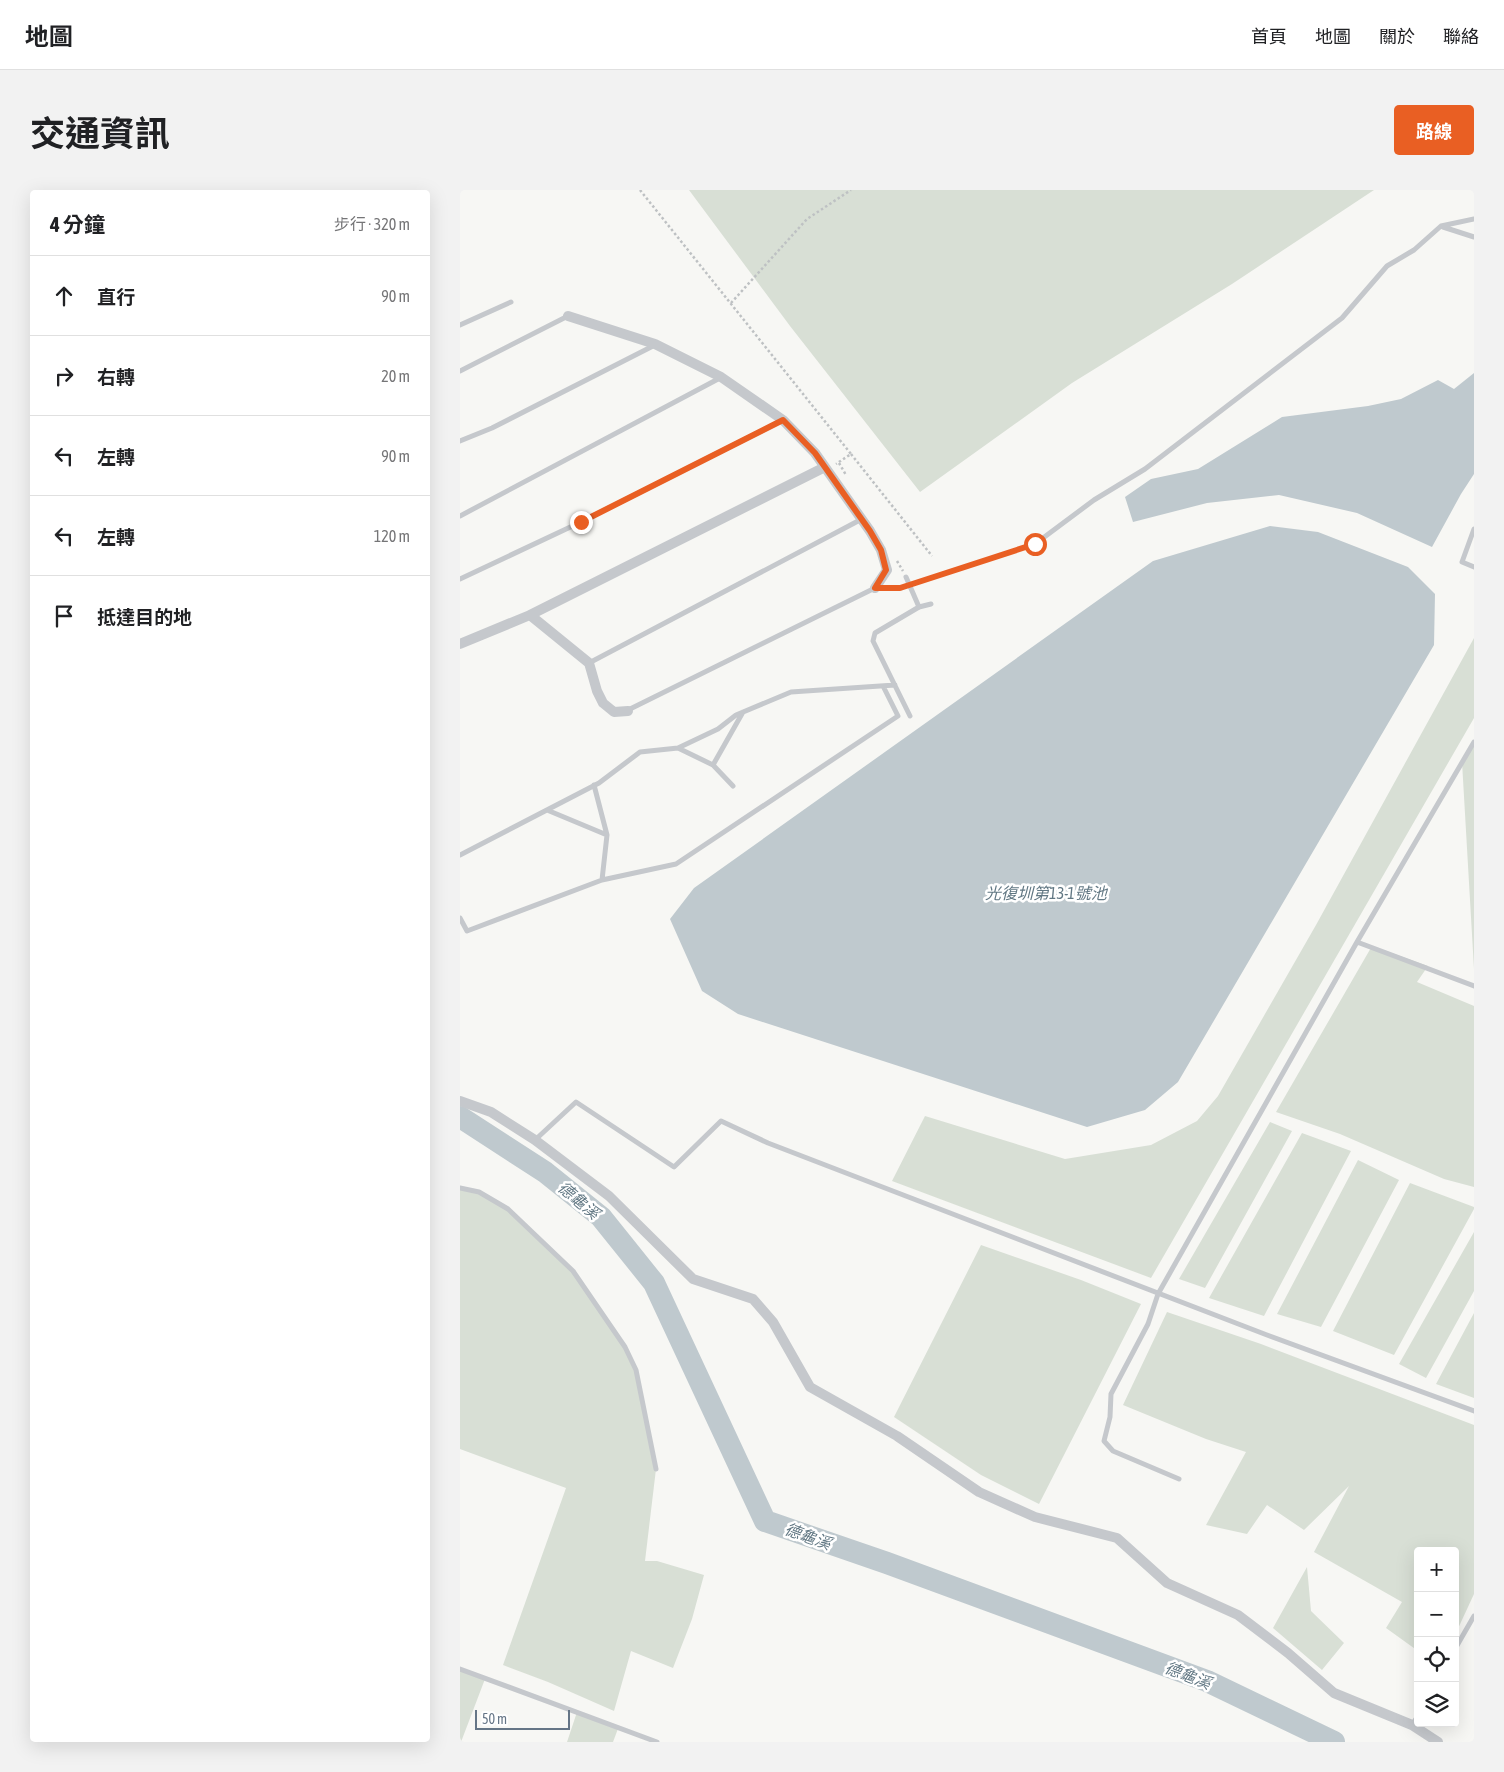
<!DOCTYPE html>
<html lang="zh-TW">
<meta charset="utf-8">
<style>
:root{--surface:#fff;--page:#f2f2f2;--text:#202124;--muted:#757577;--line:#e0e0e0;--accent:#e95f23}
body{margin:0;font-family:"Asap Condensed","Noto Sans TC",sans-serif;background:var(--page);color:var(--text)}
.controls{position:absolute;right:15px;bottom:15px;display:grid;overflow:hidden;border-radius:5px;box-shadow:0 5px 20px #0002}
.controls button{width:45px;height:45px;display:grid;place-items:center;padding:0;border:0;border-bottom:1px solid var(--line);background:var(--surface);color:var(--text);font:25px sans-serif}
.scale{position:absolute;left:15px;bottom:12px;width:95px;box-sizing:border-box;padding-left:5px;border:2px solid #657586;border-top:0;font-size:14px;line-height:18px;white-space:nowrap;color:#657586;-webkit-text-stroke:4px #fff;paint-order:stroke}
.stop{position:absolute;width:15px;height:15px;margin:-11px;border:4px solid #e95f23;border-radius:50%;background:#fff}
.stop.end{background:#e95f23;border-color:#fff;box-shadow:0 1px 5px #0008}
.list{margin:0;padding:0;list-style:none}
h2{display:flex;justify-content:space-between;align-items:center;height:65px;margin:0;padding:0 20px;font-size:21px}
h2 small{font-size:16px;font-weight:400;color:var(--muted)}
.list li{display:grid;grid-template-columns:32px 1fr auto;gap:15px;align-items:center;box-sizing:border-box;height:80px;padding:0 20px;border-top:1px solid var(--line)}
.list b{display:block;font-size:19px;white-space:nowrap}
.list em{font-size:16px;font-style:normal;color:var(--muted)}
.icon{flex:none;width:28px;height:28px;fill:none;stroke:currentColor;stroke-width:2;stroke-linecap:round;stroke-linejoin:round}
.map{position:relative;flex:none;width:1014px;height:1552px;overflow:hidden;border-radius:5px}
header{display:flex;align-items:center;gap:30px;box-sizing:border-box;height:70px;padding:0 25px;background:var(--surface);border-bottom:1px solid var(--line)}
header strong{font-size:24px}
nav{display:flex;gap:28px;margin-inline-start:auto;font-size:18px}
.intro{display:flex;align-items:center;justify-content:space-between;box-sizing:border-box;height:120px;padding:0 30px}
h1{margin:0;font-size:35px}
.button{padding:12px 22px;border-radius:5px;background:var(--accent);color:#fff;font-size:18px;font-weight:700}
main{display:flex;gap:30px;padding:0 30px}
aside{flex:1;background:var(--surface);border-radius:5px;box-shadow:0 5px 20px #0002}
.map>svg:first-child{display:block}
</style>
<header>
<strong>地圖</strong>
<nav><a>首頁</a><a>地圖</a><a>關於</a><a>聯絡</a></nav>
</header>
<div class="intro"><h1>交通資訊</h1><a class="button">路線</a></div>
<main>
<aside>
<h2>4 分鐘<small>步行 · 320 m</small></h2>
<ul class="list">
<li><svg class="icon" aria-label="ahead" viewBox="0 0 24 24"><path d="M12 20V5M6 11l6-6 6 6"/></svg><div><b>直行</b></div><em>90 m</em></li>
<li><svg class="icon" aria-label="right" viewBox="0 0 24 24"><path d="M7 20v-9h11M14 6l5 5-5 5"/></svg><div><b>右轉</b></div><em>20 m</em></li>
<li><svg class="icon" aria-label="left" viewBox="0 0 24 24"><path d="M17 20v-9H6M10 6l-5 5 5 5"/></svg><div><b>左轉</b></div><em>90 m</em></li>
<li><svg class="icon" aria-label="left" viewBox="0 0 24 24"><path d="M17 20v-9H6M10 6l-5 5 5 5"/></svg><div><b>左轉</b></div><em>120 m</em></li>
<li><svg class="icon" aria-label="arrive" viewBox="0 0 24 24"><path d="M6 21V4h12l-3 4 3 4H6"/></svg><div><b>抵達目的地</b></div></li>
</ul>
</aside>
<div class="map">
<svg width="1014" height="1552" viewBox="0 0 1014 1552">
<rect width="100%" height="100%" fill="#f7f7f4"/>
<!-- green -->
<path fill="#d8dfd5" d="M229,0H914L772,94L612,193L460,302L330,136Z
M1014,448V528L691,1088L432,991L465,926L605,969L691,955L737,931L758,906L856,735Z
M1014,552V779L1002,572Z
M912,756L968,776L957,792L1014,816V997L984,989L880,944L816,922Z
M810,932L832,941L745,1098L719,1089Z
M842,943L891,961L804,1126L749,1108Z
M898,970L939,990L861,1137L817,1124Z
M950,993L1014,1017V1019L934,1165L873,1141Z
M0,998L19,1002L48,1019L113,1081L158,1148L176,1180L196,1279L185,1371H197L244,1385L232,1429L213,1478L171,1461L154,1521L88,1492L43,1475L106,1298L0,1259Z
M1014,1042V1101L966,1188L939,1174Z
M521,1055L621,1090L681,1114L579,1314L521,1285L434,1227Z
M707,1122L801,1154L1014,1235V1404L995,1445V1361H958V1461L926,1438L942,1412L854,1362L889,1296L844,1340L807,1315L787,1344L746,1335L786,1262L746,1249L663,1215Z
M1014,1123V1208L976,1194Z
M847,1377L851,1421L884,1453L862,1480L813,1438Z
M0,1480L25,1489L1,1552H0Z
M117,1522L159,1536L153,1552H107Z"/>
<!-- water -->
<path fill="#bfc9ce" d="M1014,183V284L1001,304L972,357L897,323L819,305L747,313L673,332L665,307L691,289L738,279L822,227L908,216L941,209L978,190L994,199Z
M810,336L858,342L948,377L975,404L974,455L718,892L685,920L627,937L278,824L242,801L210,729L234,698L693,371Z"/>
<g fill="none" stroke-linecap="round" stroke-linejoin="round">
<!-- river -->
<path stroke="#bfc9ce" stroke-width="22" d="M0,927L85,982L141,1027L194,1093L305,1331L427,1373L747,1491L874,1552"/>
<!-- path -->
<path stroke="#bec1c3" stroke-width="2.5" stroke-dasharray="2.5 2.5" stroke-linecap="butt" d="M180,0L391,264L376,274
M271,113L347,29L391,0
M391,264L472,366
M379,273L386,285
M437,371L443,381
M458,392L569,356"/>
<!-- service -->
<path stroke="#c5c8cc" stroke-width="5" d="M983,37L1014,47
M0,135L51,112
M0,181L108,126
M0,251L32,238L195,155
M0,326L260,188
M1014,339L1002,372L1014,377
M575,354L634,310L685,279L882,128L927,76L954,60L981,36L1014,29
M0,389L121,332L323,230
M129,473L400,330
M168,520L415,398H441
M450,526L413,451L415,443L459,417L471,414
M218,558L253,575L273,596
M253,575L283,522
M134,595L147,645
M87,620L147,645L142,690
M0,665L139,593L180,562L218,558L258,539L276,525L331,502L435,495
M0,728L7,741L142,690L216,674L438,526L423,496
M897,752L1014,796
M75,950L116,912L214,977L261,931L308,953L807,1145L1014,1221
M0,998L19,1002L48,1019L113,1081L165,1157L176,1180L196,1279
M719,1289L653,1261L644,1251L650,1227L651,1204L688,1134L698,1104L897,752L1014,552
M995,1459L1014,1426
M0,1479L197,1552
M952,1535L958,1526"/>
<!-- minor -->
<path stroke="#c5c8cc" stroke-width="10" d="M108,126L195,154L261,187L323,230L355,263L410,341L421,360L427,380L415,398
M70,425L129,473L137,501L143,513L154,522L168,521
M0,454L70,425L365,277
M0,911L31,922L75,950L149,1006L233,1089L293,1109L313,1132L350,1197L437,1246L519,1302L575,1327L657,1348L707,1393L778,1425L828,1463L874,1503L952,1535L978,1552"/>
<!-- service-bridge -->
<path stroke="#c5c8cc" stroke-width="5" d="M446,387L459,417"/>
</g>
<g fill="none" stroke-linecap="round" stroke-linejoin="round">
<!-- route -->
<path stroke="#e95f23" stroke-width="6" d="M121,332L323,230L355,263L410,341L421,360L426,380L415,398H440L575,354"/>
</g>
<g text-anchor="middle" dominant-baseline="central" stroke-width="5" stroke-linejoin="round" paint-order="stroke">
<!-- water labels -->
<g font-size="16" font-style="italic" fill="#617783" stroke="#fff">
<text x="586" y="703">光復圳第13-1號池</text>
<text transform="translate(119 1010) rotate(40)">德龜溪</text>
<text transform="translate(348 1346) rotate(20)">德龜溪</text>
<text transform="translate(728 1485) rotate(21)">德龜溪</text>
</g>
</g>
</svg>
<div class="controls">
<button>+</button>
<button>−</button>
<button><svg class="icon" aria-label="locate" viewBox="0 0 24 24"><circle cx="12" cy="12" r="6"/><path d="M12 2v4M12 18v4M2 12h4M18 12h4"/></svg></button>
<button><svg class="icon" aria-label="layers" viewBox="0 0 24 24"><path d="M12 4l9 5-9 5-9-5zM3 14l9 5 9-5"/></svg></button>
</div>
<div class="scale">50 m</div>
<div class="stop" style="left:575px;top:354px"></div>
<div class="stop end" style="left:121px;top:332px"></div>
</div>
</main>
